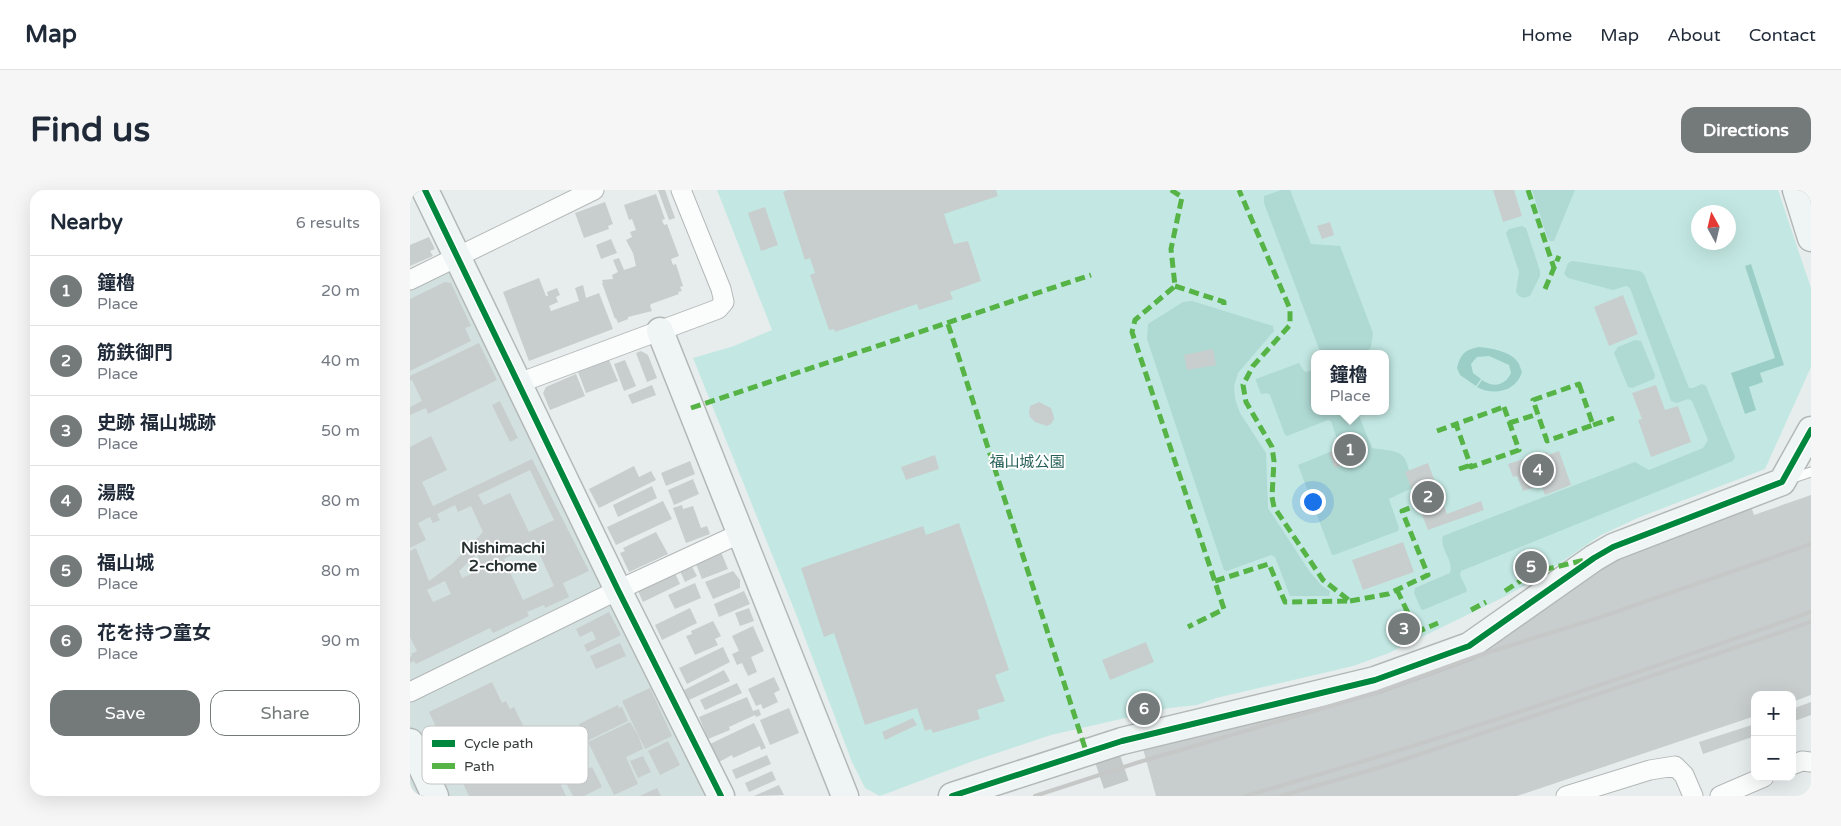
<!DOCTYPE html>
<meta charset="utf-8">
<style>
:root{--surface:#fff;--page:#f6f6f7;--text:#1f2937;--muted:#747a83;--line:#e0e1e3;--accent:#747a79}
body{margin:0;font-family:"Varela Round","Noto Sans JP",sans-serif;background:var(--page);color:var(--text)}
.controls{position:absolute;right:15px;bottom:15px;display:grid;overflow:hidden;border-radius:10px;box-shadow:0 5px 20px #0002}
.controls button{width:45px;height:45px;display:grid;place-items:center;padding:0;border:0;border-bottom:1px solid var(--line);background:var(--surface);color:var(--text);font:25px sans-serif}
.compass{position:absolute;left:1281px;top:15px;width:45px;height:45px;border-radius:50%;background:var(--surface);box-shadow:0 5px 20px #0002;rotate:352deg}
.you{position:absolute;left:902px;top:311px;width:18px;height:18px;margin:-12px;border:4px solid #fff;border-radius:50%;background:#1a73e8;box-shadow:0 0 0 8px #1a73e833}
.badge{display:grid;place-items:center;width:32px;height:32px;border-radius:50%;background:var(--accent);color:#fff;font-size:16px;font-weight:700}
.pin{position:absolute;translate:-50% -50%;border:2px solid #fff;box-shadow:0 1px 5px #0006}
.popup{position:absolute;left:901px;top:160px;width:78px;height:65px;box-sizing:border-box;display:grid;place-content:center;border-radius:10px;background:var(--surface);filter:drop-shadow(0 1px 4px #0005);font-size:16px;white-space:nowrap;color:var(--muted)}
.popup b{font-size:19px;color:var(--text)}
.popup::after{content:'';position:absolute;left:50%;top:100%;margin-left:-10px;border:10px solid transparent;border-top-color:var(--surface)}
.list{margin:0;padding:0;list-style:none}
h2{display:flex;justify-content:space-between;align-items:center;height:65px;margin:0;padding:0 20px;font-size:21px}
h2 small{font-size:16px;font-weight:400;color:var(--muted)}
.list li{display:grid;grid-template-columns:32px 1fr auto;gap:15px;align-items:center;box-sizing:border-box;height:70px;padding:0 20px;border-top:1px solid var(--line)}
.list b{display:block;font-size:19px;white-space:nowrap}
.list p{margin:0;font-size:16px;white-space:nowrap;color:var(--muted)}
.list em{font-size:16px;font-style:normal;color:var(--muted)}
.actions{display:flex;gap:10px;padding:15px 20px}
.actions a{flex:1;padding:11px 0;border:1px solid var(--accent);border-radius:15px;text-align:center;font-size:18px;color:var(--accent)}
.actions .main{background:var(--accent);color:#fff}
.map{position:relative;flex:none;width:1401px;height:606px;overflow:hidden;border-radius:15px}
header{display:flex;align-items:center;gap:30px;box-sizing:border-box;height:70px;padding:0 25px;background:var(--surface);border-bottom:1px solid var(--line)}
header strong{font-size:24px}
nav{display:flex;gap:28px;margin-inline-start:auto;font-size:18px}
.intro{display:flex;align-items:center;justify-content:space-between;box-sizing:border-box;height:120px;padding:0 30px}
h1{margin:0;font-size:35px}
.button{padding:12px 22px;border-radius:15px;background:var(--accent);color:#fff;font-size:18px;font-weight:700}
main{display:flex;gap:30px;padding:0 30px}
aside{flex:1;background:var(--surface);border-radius:15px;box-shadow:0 5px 20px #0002}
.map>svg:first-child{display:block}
</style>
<header>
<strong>Map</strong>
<nav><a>Home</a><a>Map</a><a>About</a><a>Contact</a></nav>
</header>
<div class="intro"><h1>Find us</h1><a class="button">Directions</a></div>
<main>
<aside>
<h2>Nearby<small>6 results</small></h2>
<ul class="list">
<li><span class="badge">1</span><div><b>鐘櫓</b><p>Place</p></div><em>20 m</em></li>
<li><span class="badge">2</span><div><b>筋鉄御門</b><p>Place</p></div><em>40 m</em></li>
<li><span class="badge">3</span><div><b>史跡 福山城跡</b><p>Place</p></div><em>50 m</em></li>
<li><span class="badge">4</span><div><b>湯殿</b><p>Place</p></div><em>80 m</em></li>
<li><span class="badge">5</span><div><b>福山城</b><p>Place</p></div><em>80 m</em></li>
<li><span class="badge">6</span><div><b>花を持つ童女</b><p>Place</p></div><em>90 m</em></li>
</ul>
<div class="actions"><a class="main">Save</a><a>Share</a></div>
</aside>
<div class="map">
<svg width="1401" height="606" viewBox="0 0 1401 606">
<rect width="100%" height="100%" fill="#e6edec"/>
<!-- built -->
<path fill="#d2e0df" d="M46,71L308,606H0V93Z"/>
<!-- green -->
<path fill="#c3e8e3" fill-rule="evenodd" d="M307,0H1368L1401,98V177L1355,279L1230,327L1191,345L1128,388L1096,406L979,463L943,476L806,508L787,515L759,518L641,545L563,571L470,606L455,598L442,572L384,419L283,168L324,156L362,140ZM1288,22H1318V52H1288ZM905,164H975V221H905Z"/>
<!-- forest -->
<path fill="#afd9d3" d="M871,0H880L901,54L930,56L963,143L961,157L955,164H911L854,13V6Z
M1122,0H1165L1144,51H1140L1137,47Z
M1112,36L1116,38L1130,81V86L1120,106L1114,108L1109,106L1106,102L1109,82L1096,43L1099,39Z
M1162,71L1230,81L1234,84L1279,198H1283L1292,194L1296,196L1325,267L1323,271L1051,381L1050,385L1057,400L1056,402L1013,420L1011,419L1004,403L1005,398L1040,383C1044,370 1029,359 1033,346L1225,272L1239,280L1293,258L1298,250L1282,211L1278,209L1267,213L1261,211L1220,98L1216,96L1203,100L1158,88L1154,84L1158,73Z
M782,111L863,136L864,141L828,183L824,196L825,209L830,223L856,263L858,318L900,382L912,396L920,401L919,406H880L865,367L861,365L817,381L814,380L737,149L738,134L773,112Z
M1225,150L1231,151L1245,185L1244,189L1222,198L1218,197L1204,163L1208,157Z
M889,173L894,181L896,182L905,179V221H947L962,258C1000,263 993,262 1004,297L979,309L989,338L988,341L924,365H922L888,275L930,258L921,231L918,230L877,246L875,245L860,205L857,203L851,204L846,191V189Z"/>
<!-- water -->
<path fill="#9bcec7" d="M1341,74L1374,175L1350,183L1353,192L1339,197L1346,220L1335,224L1321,183L1365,168L1335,76Z
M1069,157C1081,158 1099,161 1107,171C1110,174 1110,178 1112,182C1106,202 1083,206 1067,197L1072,190C1083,198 1095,196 1101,183L1099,175L1079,166L1067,167L1061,174L1063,183L1071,189L1066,196L1050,185L1047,178C1050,164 1056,159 1069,157Z"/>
<!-- building -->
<path fill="#c8cecd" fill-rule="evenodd" d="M248,0H255L265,28L259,30Z
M378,0H586L588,6L534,24L544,54L558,51L571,91L540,102L543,109L509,120L507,114L425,142L424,139L419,140L400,85L405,83L400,68L395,70L373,2Z
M1083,0H1104L1112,26L1093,32Z
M246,4L255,29L252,30L254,35L257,34L269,66L261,69L263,75L266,74L273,96L270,97L272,101L268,102L269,104L241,114L240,116L242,121L218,127V129L208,133L206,128L205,129L192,93H193L192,90L203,89L202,85L208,82L203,70L209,68L214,80L226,76L223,63L216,50L222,47L220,42L226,40L222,29L219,30L214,15Z
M195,12L203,34L198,36L199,39L174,48L165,23Z
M355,17L368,55L351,61L338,23Z
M920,32L924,45L912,49L907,36Z
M19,47L25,59L20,61L23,66L0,76V55Z
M201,49L207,63L191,69L186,55Z
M129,88L136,106H138L137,102L147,98L150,105L146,107L148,112L139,116L141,121L169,111L165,98L173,95L176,108L189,103L203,139L119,171L93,102Z
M35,92L41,93L61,136L55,138L61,151L0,181V109Z
M1213,105L1228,144L1199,156L1184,117Z
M69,153L87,190L18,224L16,218L0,225V217L12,211L2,190L0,191V186Z
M803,159L806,175L777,180L774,165Z
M231,161L238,165L247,188L237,192L226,163Z
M199,170L208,191L176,203L168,182Z
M215,170L226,196L214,201L204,174Z
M166,184L175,206L140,220L133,203L136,197Z
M242,195L246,205L222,214L218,205Z
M1246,195L1255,220L1268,216L1281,252L1241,267L1228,230L1232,229L1222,203Z
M90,211L108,248L100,252L82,215Z
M629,212L641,218L643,224L644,229L641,234L637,236L625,232L620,227L619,222L620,216Z
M948,244L957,266L925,278L919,263L931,258L928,251Z
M21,246L37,280L12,292L23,316L122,269L179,381L153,393L159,407L135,418L134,415L117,422L119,426L83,443L80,438L6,474L4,471L0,473V467L2,466L1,464L7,461L0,447V361L6,358L19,391L42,374L73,342L61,316L48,322L45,315L27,324L30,330L23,333L20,327L8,333L16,350L0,358V257ZM120,280L144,330L119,342L100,303L74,315L68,305ZM125,354L144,396L113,410L94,369ZM67,364L73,379L52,388L49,381ZM35,391L41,404L23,412L17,400Z
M1149,261L1161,295L1135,305L1131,295L1113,301L1107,286L1103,287L1098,274L1117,268L1119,273L1122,272L1121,268L1137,262L1138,265Z
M525,265L529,279L496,290L491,277Z
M280,271L285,284L256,296L251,283Z
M1018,273L1037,324L1071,311L1074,320L1018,340L995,282Z
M224,276L229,287L241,281L246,290L189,318L179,299Z
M283,289L289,304L264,315L258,300Z
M242,296L247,308L208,327L203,315Z
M1401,305V505L1382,512V505H1345V526L1107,606H746L732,555L959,502L1189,374L1340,313L1344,325Z
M253,311L262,329L206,355L197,337Z
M272,315L273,319L283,316L291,338L297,336L300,344L276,353L263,318Z
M549,333L599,480L585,485L595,511L567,520L570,529L523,543L521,539L515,541L507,518L455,535L424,443L414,447L391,378L513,336L516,345Z
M246,342L258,364L219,382L210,363L215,361L213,358Z
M993,352L1004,382L953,400L942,370Z
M309,357L318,379L292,389L284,369Z
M280,373L287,386L275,392L269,379Z
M263,379L270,394L233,412L226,397Z
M323,381L330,390V398L303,409L295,392Z
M285,393L291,408L265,419L258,405Z
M334,401L340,414L309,427L304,414Z
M280,418L287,433L252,450L245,435Z
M339,418L344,431L330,436L325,423Z
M199,422L211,445L177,462L174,455L186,449L182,441L170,447L166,439Z
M303,431L311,446L305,449L308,455L285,465L276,446L282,444L281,441Z
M343,436L354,461L341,467L347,482L338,486L332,473L327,475L322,464L329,461L322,446Z
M736,452L744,472L700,490L692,470Z
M210,453L216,466L186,479L180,466Z
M313,457L320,472L277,494L269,478Z
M314,480L320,491L279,510L274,500Z
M364,487L370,500L364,503L368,512L353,519L351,514L346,516L338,499Z
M82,492L92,513L96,511L100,519L104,517L127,564L132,562L142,581L144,580L156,606H59L19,522Z
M327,493L332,503L295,520L290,510Z
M240,498L262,546L235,559L212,511Z
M337,507L343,521L349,519L351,525L346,527L345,525L319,537L320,540L298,549L289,527Z
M1401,512V525L1382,532V519Z
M208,515L209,518L212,517L218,531L177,551L169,534Z
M379,518L389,543L360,555L350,530Z
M503,528L507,535L475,550L472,542Z
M220,532L228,545L233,559L216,567L228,594L204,605L178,552Z
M344,533L356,558L351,560L350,556L323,568L322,565L309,572L300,554Z
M1345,534V546L1293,564L1289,552Z
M258,551L270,575L250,585L238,561Z
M357,565L361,574L326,589L322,580Z
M233,566L241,582L228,588L220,571Z
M182,577L192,597L174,606H163L157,595L167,590L165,586Z
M362,581L366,590L339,602L335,593Z
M369,595L374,605L344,606Z
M247,598L251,606H230Z"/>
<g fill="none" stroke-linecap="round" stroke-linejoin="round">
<!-- secondary-tunnel -->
<path stroke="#c3cac9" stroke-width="26" stroke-dasharray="26 13" stroke-linecap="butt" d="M698,570L710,606"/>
<defs>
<path id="lane" d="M1380,289L1401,282"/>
<path id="street" d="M0,90L184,0
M109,193L308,119L314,112L311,99L271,0
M0,502L208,400L331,343
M1382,575L1392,571L1401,572
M1156,606L1240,580L1265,576L1274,585L1283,606
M1310,606L1354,587"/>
<path id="secondary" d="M15,0L208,400L311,606
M1386,0L1401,48
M250,141L435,606
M0,552L25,606
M542,606L712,551L965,490L1059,456L1184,368L1203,357L1372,292L1401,240"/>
</defs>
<!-- lane casing -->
<use href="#lane" stroke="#b3b8b7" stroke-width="11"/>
<!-- street casing -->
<use href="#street" stroke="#b3b8b7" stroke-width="21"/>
<!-- secondary casing -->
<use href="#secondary" stroke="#b3b8b7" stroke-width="29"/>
<!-- lane -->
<use href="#lane" stroke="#fbfcfc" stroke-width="9"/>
<!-- street -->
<use href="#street" stroke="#fbfcfc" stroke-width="19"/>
<!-- secondary -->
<use href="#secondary" stroke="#eef5f4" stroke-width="26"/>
<!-- rail -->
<path stroke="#c6c8c7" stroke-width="4" d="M625,606L726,573L968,502L1073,464L1185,429L1401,354
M835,606C1026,552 1214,488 1401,422
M871,606L978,575L1401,432"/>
<!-- quiet -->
<path stroke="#56b346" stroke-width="5" stroke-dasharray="10 5" stroke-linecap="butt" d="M761,0L772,7L761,59L765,96L725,130L722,142L814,419L778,437
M1118,0L1144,78
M765,96L814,112V115
M1135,99L1149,66
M538,134L676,561
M1169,194L1183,235L1137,251L1123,210Z
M1094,217L1109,260L1061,277L1046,234Z
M281,218L681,85
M1099,233L1128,224
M1183,235L1204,228
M1027,241L1046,234
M1049,279L1061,275
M805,391L859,374L875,412L940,411L913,390L864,317L862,307L864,271L862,257L836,212L833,195L843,176L880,135V119L829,0
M987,400L1007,442L1028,433
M1095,401L1124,382L1175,370
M940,411L978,404L1018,385L992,321L1035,304
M1061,420L1076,412"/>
<defs>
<path id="cycleway" d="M15,0L208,400L311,606
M542,606L712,551L965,490L1059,456L1184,368L1203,357L1372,292L1401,240"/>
</defs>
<!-- cycleway casing -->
<use href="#cycleway" stroke="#fff" stroke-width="9"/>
<!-- cycleway -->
<use href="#cycleway" stroke="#00873e" stroke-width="6"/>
</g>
<g text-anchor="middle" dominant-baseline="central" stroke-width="4" stroke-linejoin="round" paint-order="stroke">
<!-- park labels -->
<g font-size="15" fill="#28625b" stroke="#fff">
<text x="617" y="272">福山城公園</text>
</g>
<!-- neighbourhood labels -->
<g font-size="16" font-weight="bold" fill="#273130" stroke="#fff">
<text x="93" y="358">Nishimachi<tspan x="93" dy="18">2-chome</tspan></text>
</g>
</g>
<!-- legend -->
<rect x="12" y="536" width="166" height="58" rx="8" fill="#fff" stroke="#c3c4c4" stroke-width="1"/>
<rect x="22" y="550" width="23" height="7" fill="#00873e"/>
<rect x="22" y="573" width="23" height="6" fill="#56b346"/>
<g font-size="14" fill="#373c3b">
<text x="54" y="558">Cycle path</text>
<text x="54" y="581">Path</text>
</g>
</svg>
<div class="controls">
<button>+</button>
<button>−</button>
</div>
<svg class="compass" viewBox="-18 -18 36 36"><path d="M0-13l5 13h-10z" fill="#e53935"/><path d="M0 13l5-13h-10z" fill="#747a83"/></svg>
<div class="you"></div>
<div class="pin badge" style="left:940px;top:260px">1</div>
<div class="popup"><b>鐘櫓</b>Place</div>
<div class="pin badge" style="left:1018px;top:307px">2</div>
<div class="pin badge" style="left:994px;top:439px">3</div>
<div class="pin badge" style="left:1128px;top:280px">4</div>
<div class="pin badge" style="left:1121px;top:377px">5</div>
<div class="pin badge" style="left:734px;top:519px">6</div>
</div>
</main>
